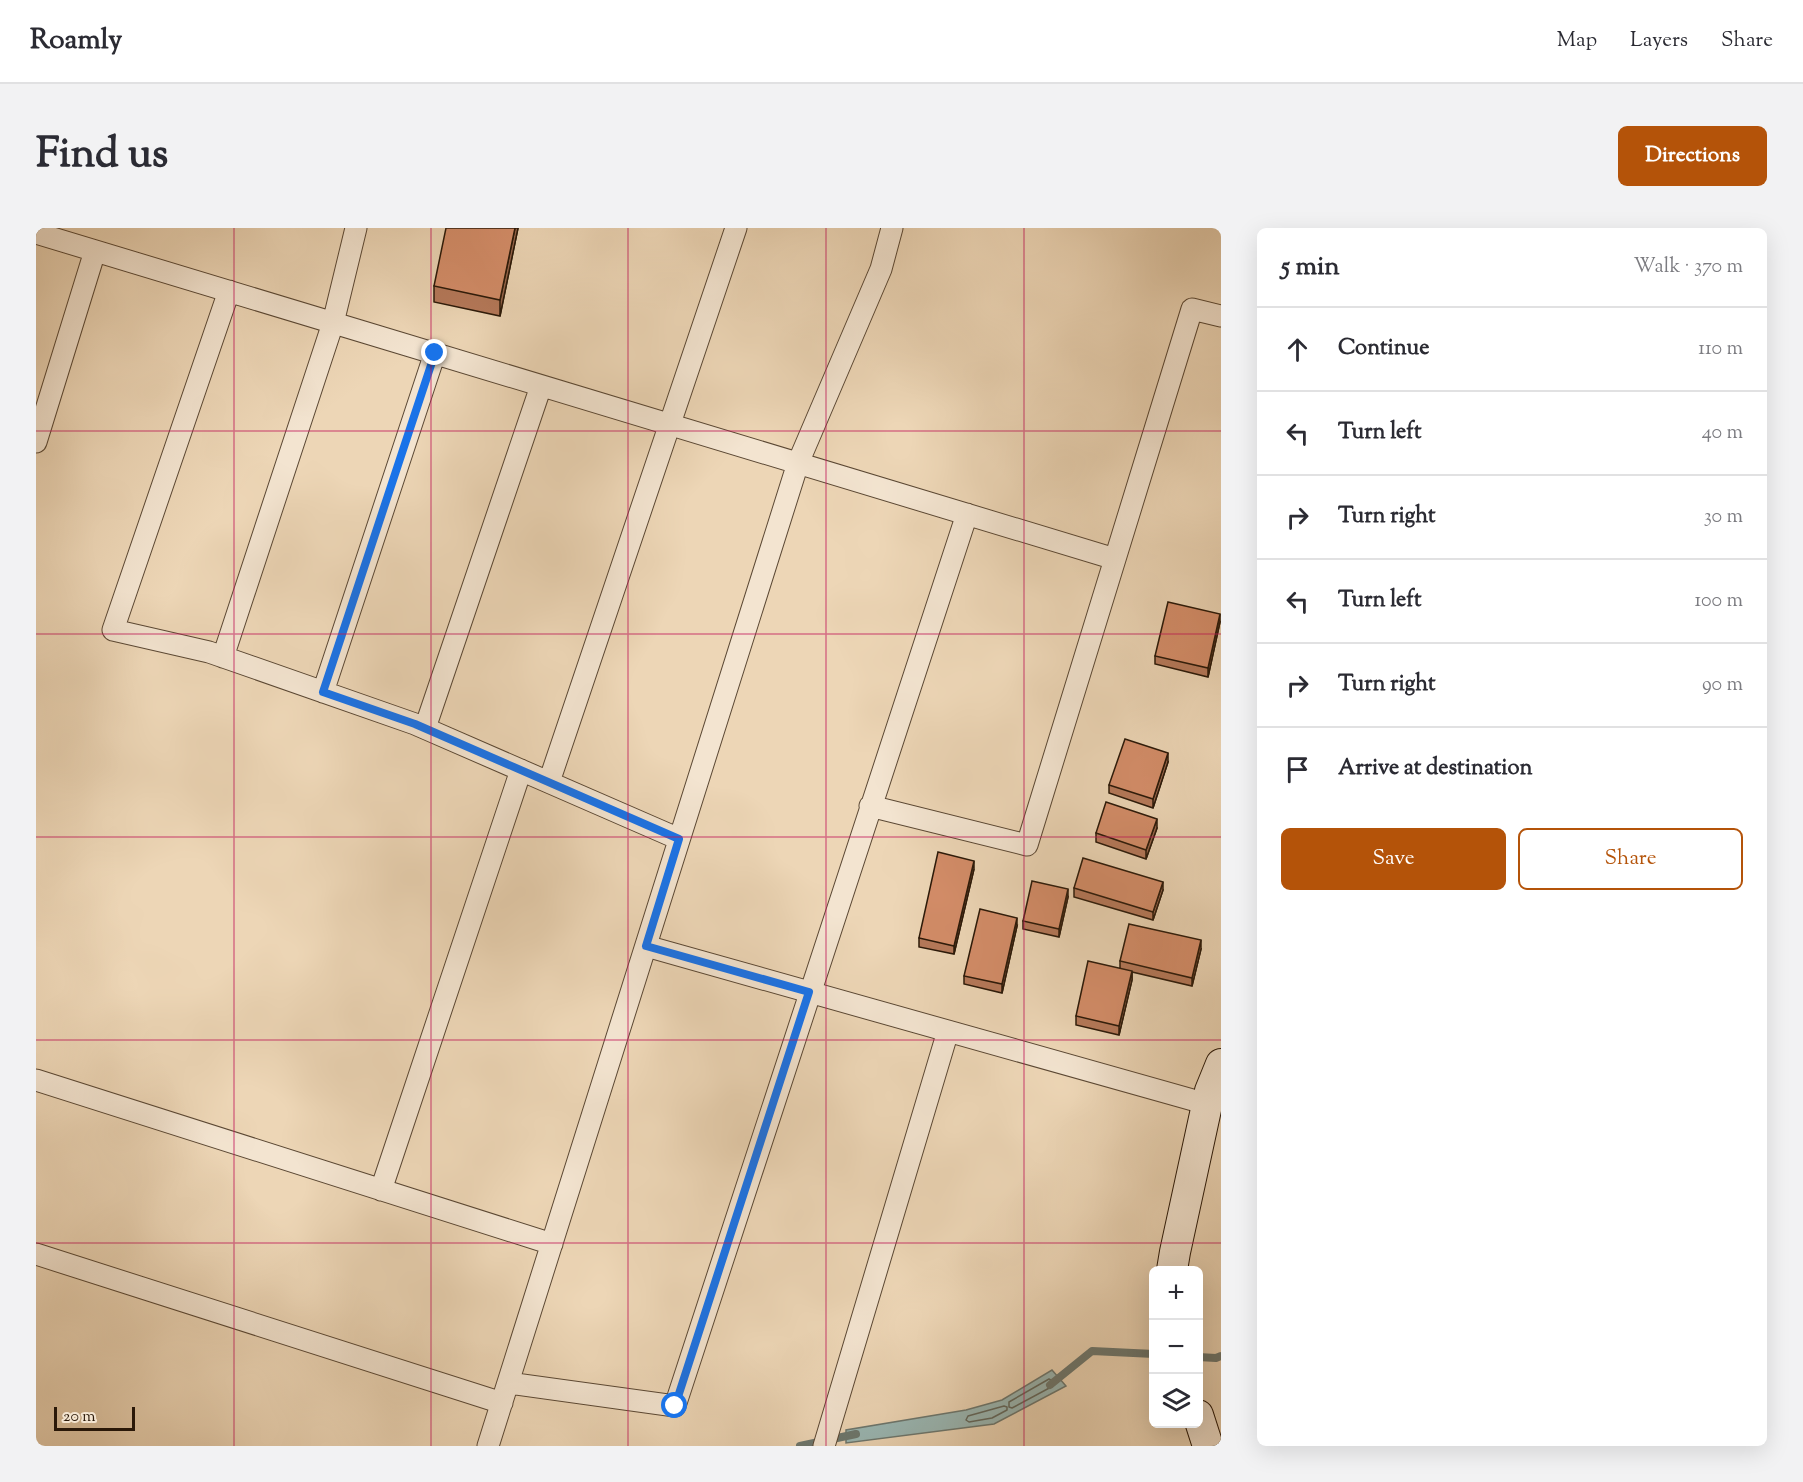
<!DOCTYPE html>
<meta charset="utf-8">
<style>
:root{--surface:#fff;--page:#f2f2f3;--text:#2b2b33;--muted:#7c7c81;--line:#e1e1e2;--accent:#b45309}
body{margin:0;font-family:"Sorts Mill Goudy",serif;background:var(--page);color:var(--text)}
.controls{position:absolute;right:18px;bottom:18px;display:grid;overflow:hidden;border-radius:9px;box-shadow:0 6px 24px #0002}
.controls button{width:54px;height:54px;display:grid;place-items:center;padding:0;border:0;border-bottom:2px solid var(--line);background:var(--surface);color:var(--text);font:30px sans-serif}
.scale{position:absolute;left:18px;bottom:15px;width:81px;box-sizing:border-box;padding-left:6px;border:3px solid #2a1808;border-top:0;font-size:16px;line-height:21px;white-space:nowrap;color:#2a1808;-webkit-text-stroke:4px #f3e4d0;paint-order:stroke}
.stop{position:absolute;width:18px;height:18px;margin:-14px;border:4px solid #1a73e8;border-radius:50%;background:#fff}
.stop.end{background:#1a73e8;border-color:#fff;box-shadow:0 2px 6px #0008}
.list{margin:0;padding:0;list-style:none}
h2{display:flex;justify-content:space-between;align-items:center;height:78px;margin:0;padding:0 24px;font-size:26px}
h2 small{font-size:20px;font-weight:400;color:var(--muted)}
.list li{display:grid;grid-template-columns:39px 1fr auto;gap:18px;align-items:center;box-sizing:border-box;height:84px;padding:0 24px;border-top:2px solid var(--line)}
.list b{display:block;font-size:22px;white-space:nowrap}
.list em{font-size:20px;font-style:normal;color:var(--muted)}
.actions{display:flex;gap:12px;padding:18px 24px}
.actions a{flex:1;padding:14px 0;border:2px solid var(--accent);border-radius:9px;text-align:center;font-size:21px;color:var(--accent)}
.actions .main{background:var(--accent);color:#fff}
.icon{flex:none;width:33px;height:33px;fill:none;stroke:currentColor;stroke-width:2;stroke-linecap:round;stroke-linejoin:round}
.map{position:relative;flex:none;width:1185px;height:1218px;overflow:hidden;border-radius:9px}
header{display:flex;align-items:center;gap:36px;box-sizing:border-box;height:84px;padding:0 30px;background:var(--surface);border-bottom:2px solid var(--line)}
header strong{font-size:28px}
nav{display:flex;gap:33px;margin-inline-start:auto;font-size:21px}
.intro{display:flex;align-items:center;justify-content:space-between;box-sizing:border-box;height:144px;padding:0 36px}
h1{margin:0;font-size:42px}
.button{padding:15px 27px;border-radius:9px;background:var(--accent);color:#fff;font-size:21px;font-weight:700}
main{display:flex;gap:36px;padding:0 36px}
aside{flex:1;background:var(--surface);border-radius:9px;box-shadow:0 6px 24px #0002}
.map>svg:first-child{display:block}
</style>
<header>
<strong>Roamly</strong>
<nav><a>Map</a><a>Layers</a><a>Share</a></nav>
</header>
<div class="intro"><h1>Find us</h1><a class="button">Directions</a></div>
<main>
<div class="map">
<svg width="1185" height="1218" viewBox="0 0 1185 1218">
<rect width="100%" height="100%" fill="#edd6b6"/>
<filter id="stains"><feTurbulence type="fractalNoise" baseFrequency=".00333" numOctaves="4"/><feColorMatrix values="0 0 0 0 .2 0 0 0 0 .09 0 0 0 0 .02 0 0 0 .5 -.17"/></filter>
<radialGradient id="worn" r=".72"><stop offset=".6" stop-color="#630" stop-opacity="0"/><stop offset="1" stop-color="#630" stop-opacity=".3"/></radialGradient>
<!-- water -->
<path fill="#9ab8b5" stroke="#6d7870" stroke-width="1.5" d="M1016,1142L1030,1158L958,1196L810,1215V1202L930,1182L966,1172Z"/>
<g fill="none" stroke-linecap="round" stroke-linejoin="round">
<!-- shore -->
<path stroke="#62685e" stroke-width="1.5" d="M1013,1151L1018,1154L1017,1158L976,1180L973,1179V1174Z
M968,1178L971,1179V1182L956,1190L933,1194L930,1192L932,1188Z"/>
<!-- stream -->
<path stroke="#6d7870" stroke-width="8" d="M1162,1129L1180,1130L1185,1128
M1014,1157L1056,1123L1118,1126
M764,1218L820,1206"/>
<defs>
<path id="street" d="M0,5L1079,331
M193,63L77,402L173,424L379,496L643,611
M0,214L59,23
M187,429L297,95L320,0
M287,464L399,125
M389,500L505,158
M513,554L700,0
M834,578L991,617L1156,81L1185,88
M610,718L1171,876
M0,852L516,1016
M345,962L485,542
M0,1026L466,1175
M472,1155L639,1178L931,286
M452,1218L762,235L845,41L856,0
M788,1218L912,803"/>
<path id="secondary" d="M1136,1042L1139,1024L1174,863L1185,836
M1162,1187L1172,1218"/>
</defs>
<!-- street casing -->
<use href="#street" stroke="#5b4834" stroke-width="23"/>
<!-- secondary casing -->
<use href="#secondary" stroke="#2a1808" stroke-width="32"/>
<!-- street -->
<use href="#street" stroke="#f3e4d0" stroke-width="21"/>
<!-- secondary -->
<use href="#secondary" stroke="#f3e4d0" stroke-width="30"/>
</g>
<!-- wall -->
<path fill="#b6795a" stroke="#2a1808" stroke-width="1.5" d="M482,0L464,88L398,74V58Z
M1184,394L1172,449L1119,436V428Z
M1132,534L1117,580L1073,565V557Z
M1121,600L1110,631L1060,614V605Z
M938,641L918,726L883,719V710Z
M1038,660L1127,662L1117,692L1038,669Z
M1032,669L1023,709L987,701V693Z
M981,698L966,765L928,756V748Z
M1165,721L1156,758L1096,744V752L1083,807L1040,797V788L1084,740V733Z"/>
<!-- shaded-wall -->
<path fill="#94634a" stroke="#2a1808" stroke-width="1.5" d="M479,0H482L464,88V72Z
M1184,386V394L1172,449V440Z
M1132,525V534L1117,580V571Z
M1121,591V600L1110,631V622Z
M938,633V641L918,726V718Z
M1127,654V662L1117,692V684Z
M1032,661V669L1023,709V701Z
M981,690V698L966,765V756Z
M1165,712V721L1156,758V750Z
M1096,743V752L1083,807V798Z"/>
<!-- building -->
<path fill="#d48d69" stroke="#2a1808" stroke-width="1.5" d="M410,0H479L464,72L398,58Z
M1132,374L1184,386L1172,440L1119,428Z
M1089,511L1132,525L1117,571L1073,557Z
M1070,574L1121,591L1110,622L1060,605Z
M902,624L938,633L918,718L883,710Z
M1047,630L1127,654L1117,684L1038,660Z
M996,653L1032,661L1023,701L987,693Z
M944,681L981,690L966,756L928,748Z
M1093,696L1165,712L1156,750L1084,733Z
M1052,733L1096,743L1083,798L1040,788Z"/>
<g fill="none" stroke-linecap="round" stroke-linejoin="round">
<!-- route -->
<path stroke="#1a73e8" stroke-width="8" d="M399,125L287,464L379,496L643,611L610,718L773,764L639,1178"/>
</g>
<!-- grid -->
<path fill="none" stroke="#c2185b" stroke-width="1.5" stroke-opacity="0.55" d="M198,0V1218M395,0V1218M592,0V1218M790,0V1218M988,0V1218M0,203H1185M0,406H1185M0,609H1185M0,812H1185M0,1015H1185"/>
<rect width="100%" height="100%" filter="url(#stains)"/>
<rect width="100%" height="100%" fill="url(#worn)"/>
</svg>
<div class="controls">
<button>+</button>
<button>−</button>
<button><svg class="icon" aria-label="layers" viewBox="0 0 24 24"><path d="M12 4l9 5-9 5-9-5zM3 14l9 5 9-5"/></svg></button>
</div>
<div class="scale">20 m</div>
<div class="stop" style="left:639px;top:1178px"></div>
<div class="stop end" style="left:399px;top:125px"></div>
</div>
<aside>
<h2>5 min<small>Walk · 370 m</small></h2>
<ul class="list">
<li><svg class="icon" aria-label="ahead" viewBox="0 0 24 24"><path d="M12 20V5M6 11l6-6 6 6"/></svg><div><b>Continue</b></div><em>110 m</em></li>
<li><svg class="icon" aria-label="left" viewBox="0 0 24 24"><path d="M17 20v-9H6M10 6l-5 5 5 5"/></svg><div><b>Turn left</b></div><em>40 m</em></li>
<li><svg class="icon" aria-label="right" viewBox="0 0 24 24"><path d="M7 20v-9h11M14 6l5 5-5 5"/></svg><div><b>Turn right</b></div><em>30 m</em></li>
<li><svg class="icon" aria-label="left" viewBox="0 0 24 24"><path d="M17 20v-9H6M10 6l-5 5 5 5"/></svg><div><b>Turn left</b></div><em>100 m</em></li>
<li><svg class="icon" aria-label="right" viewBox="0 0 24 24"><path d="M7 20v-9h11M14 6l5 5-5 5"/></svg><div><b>Turn right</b></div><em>90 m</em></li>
<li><svg class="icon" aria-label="arrive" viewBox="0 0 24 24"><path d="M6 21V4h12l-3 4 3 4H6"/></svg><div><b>Arrive at destination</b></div></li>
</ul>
<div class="actions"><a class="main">Save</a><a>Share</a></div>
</aside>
</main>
